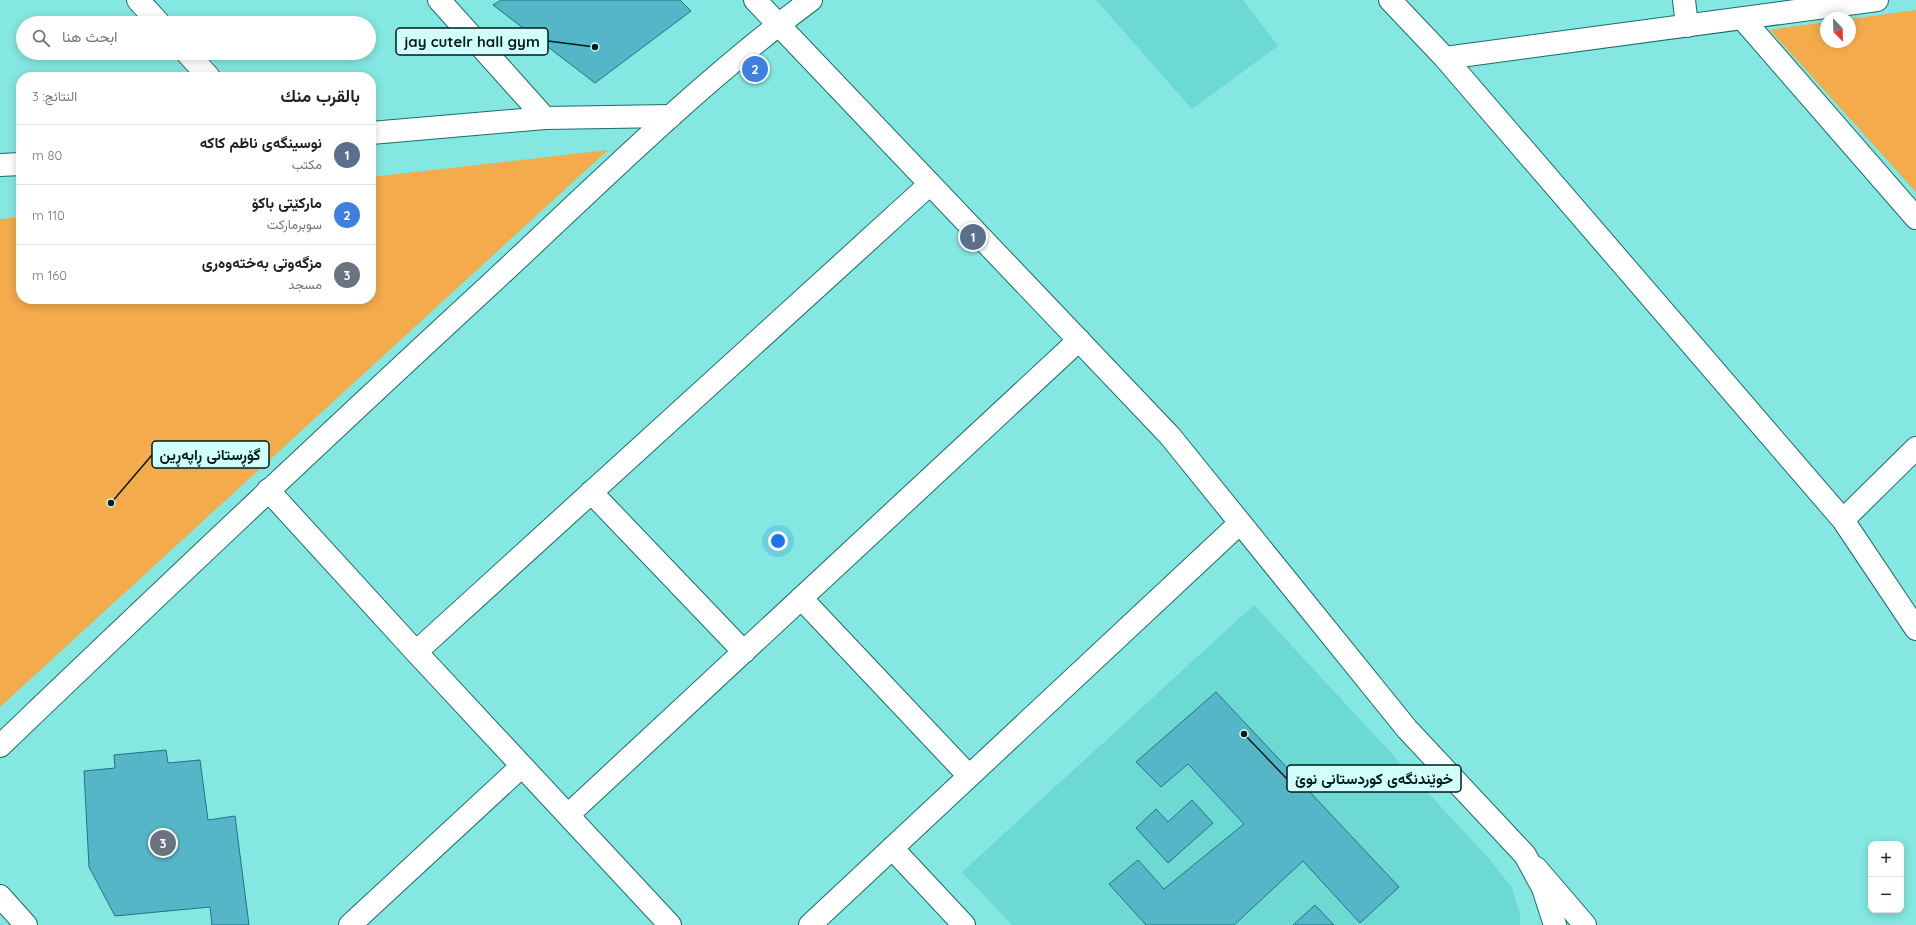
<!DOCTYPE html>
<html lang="ar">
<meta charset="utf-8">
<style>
:root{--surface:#fff;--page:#f2f2f2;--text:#222;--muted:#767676;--line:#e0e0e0;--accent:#1a73e8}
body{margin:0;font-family:Quicksand,Vazirmatn,sans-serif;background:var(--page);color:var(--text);direction:rtl}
.controls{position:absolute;right:12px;bottom:12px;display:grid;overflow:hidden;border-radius:8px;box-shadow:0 2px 10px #0003}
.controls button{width:36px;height:36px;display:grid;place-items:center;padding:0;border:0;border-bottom:1px solid var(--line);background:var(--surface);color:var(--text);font:20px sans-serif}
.compass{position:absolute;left:1820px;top:12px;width:36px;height:36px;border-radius:50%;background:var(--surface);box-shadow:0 2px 10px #0003;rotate:157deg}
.you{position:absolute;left:778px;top:541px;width:14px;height:14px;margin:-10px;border:3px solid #fff;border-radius:50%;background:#1a73e8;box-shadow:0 0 0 6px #1a73e833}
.badge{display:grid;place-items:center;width:26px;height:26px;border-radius:50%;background:var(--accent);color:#fff;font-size:13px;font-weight:700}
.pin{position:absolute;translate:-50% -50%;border:2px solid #fff;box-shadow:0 1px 4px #0006}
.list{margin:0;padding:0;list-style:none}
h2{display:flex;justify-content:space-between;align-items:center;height:52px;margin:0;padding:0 16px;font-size:17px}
h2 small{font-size:13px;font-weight:400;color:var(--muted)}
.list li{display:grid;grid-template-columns:26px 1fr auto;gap:12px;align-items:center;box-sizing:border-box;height:60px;padding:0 16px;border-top:1px solid var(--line)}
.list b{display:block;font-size:15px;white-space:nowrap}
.list p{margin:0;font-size:13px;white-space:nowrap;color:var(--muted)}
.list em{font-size:13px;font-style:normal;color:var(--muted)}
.icon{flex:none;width:22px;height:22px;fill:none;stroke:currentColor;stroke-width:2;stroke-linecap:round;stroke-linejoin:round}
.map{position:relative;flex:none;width:1916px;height:925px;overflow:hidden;direction:ltr}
.search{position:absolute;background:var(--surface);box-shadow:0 2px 10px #0003;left:16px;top:16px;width:360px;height:44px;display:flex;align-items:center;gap:10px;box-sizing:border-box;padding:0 14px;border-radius:22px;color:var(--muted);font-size:15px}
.panel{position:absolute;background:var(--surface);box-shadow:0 2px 10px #0003;left:16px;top:72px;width:360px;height:232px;border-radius:16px;direction:rtl}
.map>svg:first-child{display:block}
</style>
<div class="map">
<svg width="1916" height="925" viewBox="0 0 1916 925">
<rect width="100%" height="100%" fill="#84e7e1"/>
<!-- built -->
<path fill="#6cdad3" d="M1096,0H1243L1278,46L1192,109Z
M1254,605L1492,862L1512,888L1520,915V925H1012L962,872Z"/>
<!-- green -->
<path fill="#f3ab4b" d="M1916,10V192L1770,30L1826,22V42H1850V19Z
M608,150L0,707V219L21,217V299H371V177Z"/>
<!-- building -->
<path fill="#54b6c7" stroke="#26737f" d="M501,0H680L691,11L595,83L493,5Z
M1216,692L1399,887L1360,923L1303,861L1234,925H1146L1109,884L1138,860L1164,889L1244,824L1188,764L1161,787L1136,762Z
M166,750L168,763L200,760L208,820L235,816L249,925H212L210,907L115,916L89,867L84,771L115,768L114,755Z
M1192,800L1213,823L1168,863L1136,828L1156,809L1168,822Z
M1315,905L1334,925H1293Z"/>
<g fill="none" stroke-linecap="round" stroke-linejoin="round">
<defs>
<path id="street" d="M138,0L159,23
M439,0L545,118
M1390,0L1445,58L1843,520L1916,629
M1684,0L1687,26
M1742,18L1916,218
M187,53L209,77
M1445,58L1877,0
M371,133L545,118L671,116
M0,165L21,164
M268,490L416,652L670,925
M591,492L744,652
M1843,520L1916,448
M801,598L969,776
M416,652L930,184
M568,815L1079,340
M892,848L964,925
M1536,868L1585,925
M0,896L26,925
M350,925L522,766
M810,925L1240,523"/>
<path id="secondary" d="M755,0L1170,436L1407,729L1525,855L1543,888L1555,925
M0,746C164,589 329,433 496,279C598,184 698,84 811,0"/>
</defs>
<!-- street casing -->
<use href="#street" stroke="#1b6d69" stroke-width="24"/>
<!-- secondary casing -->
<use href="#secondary" stroke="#1b6d69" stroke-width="24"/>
<!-- street -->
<use href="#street" stroke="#fff" stroke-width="22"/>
<!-- secondary -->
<use href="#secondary" stroke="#fff" stroke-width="22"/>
</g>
<!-- callouts -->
<path fill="none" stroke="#001c1b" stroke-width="1.5" d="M595 47L548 41M111 503L152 455M1244 734L1287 779"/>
<g fill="#001c1b" stroke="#d1fffb" stroke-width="1.5">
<circle cx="595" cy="47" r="4"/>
<circle cx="111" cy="503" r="4"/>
<circle cx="1244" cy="734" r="4"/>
</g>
<g fill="#d1fffb" stroke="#001c1b" stroke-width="1.5">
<rect x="396" y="28" width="152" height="27" rx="4"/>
<rect x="152" y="441" width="117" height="27" rx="4"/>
<rect x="1287" y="765" width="174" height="27" rx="4"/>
</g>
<g font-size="15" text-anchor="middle" font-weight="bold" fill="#001c1b">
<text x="472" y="47">jay cutelr hall gym</text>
<text x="210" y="460">گۆڕستانی ڕاپەڕین</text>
<text x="1374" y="784">خوێندنگەی کوردستانی نوێ</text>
</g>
</svg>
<div class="controls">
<button>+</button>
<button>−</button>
</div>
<svg class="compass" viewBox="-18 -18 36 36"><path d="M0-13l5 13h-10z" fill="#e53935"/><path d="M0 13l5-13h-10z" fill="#767676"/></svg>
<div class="you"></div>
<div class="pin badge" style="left:973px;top:237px;background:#5c6f8a">1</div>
<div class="pin badge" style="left:755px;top:69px;background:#3f7fe0">2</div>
<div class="pin badge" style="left:163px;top:843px;background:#6b7280">3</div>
<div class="search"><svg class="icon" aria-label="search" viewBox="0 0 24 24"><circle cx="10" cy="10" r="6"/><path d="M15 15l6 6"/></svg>ابحث هنا</div>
<section class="panel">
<h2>بالقرب منك<small>النتائج: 3</small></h2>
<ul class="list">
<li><span class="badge" style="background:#5c6f8a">1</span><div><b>نوسینگەی ناظم کاکە</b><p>مكتب</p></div><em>80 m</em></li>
<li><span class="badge" style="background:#3f7fe0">2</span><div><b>مارکێتی باکۆ</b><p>سوبرماركت</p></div><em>110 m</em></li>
<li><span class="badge" style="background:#6b7280">3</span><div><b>مزگەوتی بەختەوەری</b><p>مسجد</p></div><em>160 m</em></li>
</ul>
</section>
</div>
